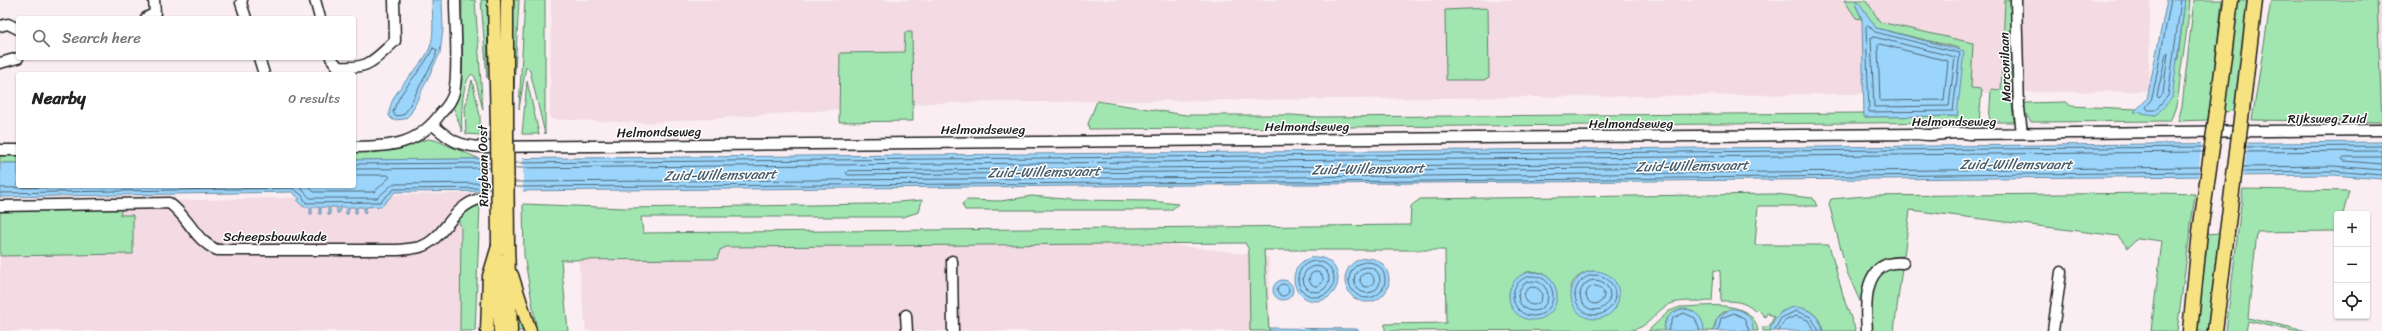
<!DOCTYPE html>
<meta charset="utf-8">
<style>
:root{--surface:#fff;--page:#f2f2f2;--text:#222;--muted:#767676;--line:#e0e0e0}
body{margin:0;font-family:Sriracha,sans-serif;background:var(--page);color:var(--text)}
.controls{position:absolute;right:12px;bottom:12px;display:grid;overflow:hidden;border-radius:4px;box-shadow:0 1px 3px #0004}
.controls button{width:36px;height:36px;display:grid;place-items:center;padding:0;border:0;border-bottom:1px solid var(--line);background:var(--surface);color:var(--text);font:20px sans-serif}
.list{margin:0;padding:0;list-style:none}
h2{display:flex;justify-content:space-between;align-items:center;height:52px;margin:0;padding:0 16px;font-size:17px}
h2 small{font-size:13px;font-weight:400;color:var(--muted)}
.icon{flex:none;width:22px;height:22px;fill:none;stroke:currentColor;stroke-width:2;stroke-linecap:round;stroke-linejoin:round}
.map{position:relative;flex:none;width:2382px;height:331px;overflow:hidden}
.search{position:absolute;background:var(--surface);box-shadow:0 1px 3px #0004;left:16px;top:16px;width:340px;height:44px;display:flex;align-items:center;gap:10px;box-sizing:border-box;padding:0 14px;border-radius:4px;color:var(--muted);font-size:15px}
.panel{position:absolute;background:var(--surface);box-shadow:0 1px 3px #0004;left:16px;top:72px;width:340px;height:116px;border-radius:4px}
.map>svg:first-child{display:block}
</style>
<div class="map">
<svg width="2382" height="331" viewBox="0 0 2382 331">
<rect width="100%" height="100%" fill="#faeef2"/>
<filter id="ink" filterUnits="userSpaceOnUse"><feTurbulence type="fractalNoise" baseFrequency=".025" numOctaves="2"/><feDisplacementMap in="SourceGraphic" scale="8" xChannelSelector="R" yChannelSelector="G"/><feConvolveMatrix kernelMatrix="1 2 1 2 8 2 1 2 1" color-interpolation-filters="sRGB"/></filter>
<g filter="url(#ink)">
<!-- built -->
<path fill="#f3dae3" d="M551,0H2150L2149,91L932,103L646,123L550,119Z
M2376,0H2382V111H2378Z
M480,193L475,331H0V205Z
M1089,234L1269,257L1270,331H586L576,236Z"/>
<!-- green -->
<path fill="#a1e5b1" stroke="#5e8066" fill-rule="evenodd" d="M462,0H475L483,110L475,77L472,74C461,82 461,120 462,132L455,111L450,105L461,79Z
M481,0H488L487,78Z
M512,0H519L514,89Z
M525,0H545V134L530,71L526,66L519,109Z
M1844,0H1866L1880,22L1973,43L1971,88L1982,89L1979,122L1089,129L1088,124L1097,101L1186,115H1292L1317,117L1864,113L1865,117L1957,116L1959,48L1876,28L1858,2L1855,4L1862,19L1856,18Z
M2005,0H2011V96L2014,122H1989L1991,89L2001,90Z
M2185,0H2190C2188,23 2185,45 2181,68C2179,87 2179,104 2170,121L2031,122L2024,111V103L2066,102L2071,106L2137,109L2135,111L2156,115L2178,58Z
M2194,0H2222L2209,120L2178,121L2182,106Z
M2237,0H2250L2235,111L2223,112Z
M2271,0H2377L2382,122L2252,120Z
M1488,8L1489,77L1484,80H1446L1445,10Z
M905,32H912L913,121L839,122L840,53L904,52Z
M472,80L480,116V135L466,134L465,108Z
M527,81L539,134H522Z
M428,139L435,140L480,159L354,160V152H377L399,148Z
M18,155V163H0V156Z
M2243,189L2349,191L2343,214H2337V231L2257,232L2248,318L2307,331H2293L2248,321L2246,331H2226Z
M2160,193L2195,194L2177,331H2151L2162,241L2138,238L2128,248L2118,236L1910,210L1904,256C1870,256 1866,277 1862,306L1847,272L1829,204L1831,199L1865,196Z
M1775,194L1813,198L1817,206H1758L1755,245H1829L1845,302L1856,331H1823C1819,310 1799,302 1781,312L1770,331H1763V327H1769L1774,317L1767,313L1765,317L1758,309L1755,311C1744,301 1735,301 1721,301L1720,271L1714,270L1712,301C1698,302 1680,299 1668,305C1653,313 1651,326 1632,330L1385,331V324L1446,323L1445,250H1264L1269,331H1250L1249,256L1248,248L1245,243L726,247L720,250L717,259L561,260L568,331H537L524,255L523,204L625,208L873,204L922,200L919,212L903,217H641L643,233L1410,225L1411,206L1420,199ZM1592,271L1606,274L1616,284V308C1589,331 1544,282 1592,271ZM1527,272C1550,268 1561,288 1554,308L1509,296C1509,287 1517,276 1527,272Z
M1032,196L1074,200L1151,201L1178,204L1171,210H965L962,204L967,200L1001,201Z
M474,204H480L475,331H460L461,228L457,215Z
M122,208L120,215H133V254L0,256V209Z
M2220,233L2210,331H2197L2206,234Z
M1895,267L1902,268L1894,331H1870C1871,308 1866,272 1895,267Z
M514,288L523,331H517Z
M1680,307C1705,307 1752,297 1758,331H1753L1747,315C1732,303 1714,312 1714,331H1704L1700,317L1670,315L1665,321L1664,331H1648L1669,311Z"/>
<!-- water -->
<path fill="#9bd5fb" stroke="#688ba2" d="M432,0H442L443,29L440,53L411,113L405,119L393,120L389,116C389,89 421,71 430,47C435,33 432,15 432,0Z
M2167,0H2185L2172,98L2156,115L2134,112L2147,99Z
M1858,1L1876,28L1964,51L1957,116L1864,117L1862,19L1855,3Z
M2382,142V179L2333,175L395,192L382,206L366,207V212L364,213V207H357V213H355V207H349L348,214H346V207H340L339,213H337V207H330V215H328V207H321V214H319V207H312V214H310V207H304L297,201L300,199L292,192L0,197V163H18V186H354V160Z
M1294 279a22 22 0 1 1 44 0a22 22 0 1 1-44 0Z
M1345 280a22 22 0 1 1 44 0a22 22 0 1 1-44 0Z
M1571 295a24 24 0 1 1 48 0a24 24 0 1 1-48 0Z
M1509 296a24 24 0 1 1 48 0a24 24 0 1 1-48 0Z
M1273 290a10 10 0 1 1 20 0a10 10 0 1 1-20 0Z
M1795,307C1810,308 1820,317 1823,331H1770C1772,318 1782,309 1795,307Z
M1683,309C1696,310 1704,318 1704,331H1664C1664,319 1671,311 1683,309Z
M1730,309C1743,308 1754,317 1753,331H1714L1717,318Z
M1270,328L1357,329L1359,331H1270Z"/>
<!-- pier -->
<path fill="#faeef2" d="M2202,141H2248L2243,178H2198Z
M481,157H523V193L482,194Z"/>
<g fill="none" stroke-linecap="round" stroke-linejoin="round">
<!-- shore -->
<path stroke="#4f6675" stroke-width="1" d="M2171,0L2154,89L2151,101L2146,107L2148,110H2155L2168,96L2181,0
M1868,25L1875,32L1960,53L1953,111L1869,112L1866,27Z
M1874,37L1955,57L1949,106L1874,107L1871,38Z
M1880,44L1948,61L1944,100L1880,101L1878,46Z
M433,48L437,50L435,58L407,110L403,115L395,116L393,112C400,88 423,71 433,48Z
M2168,53L2163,94L2159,98L2157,96L2166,54Z
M2246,147L2382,146
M2245,152L2382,151
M2382,157H2344L2342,159L2344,161L2382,164
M514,163L2204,147
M1717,163L1719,165L1717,167L848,175L846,173L848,171Z
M354,164L490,163
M2243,167L2333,166L2382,170
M514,168L2203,152
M354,169L490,168
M2242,172L2333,171L2382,175
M514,182L1426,176L2201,167
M299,186L310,198H377L393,184L490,183
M308,186L314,192H374L390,177L388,175H354
M515,187L1427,181L2200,172
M0,188L130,186
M0,193L292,188L302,195L306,203L380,202L394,189L491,188
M1298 279a18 18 0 1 1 36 0a18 18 0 1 1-36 0Z
M1349 280a18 18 0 1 1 36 0a18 18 0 1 1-36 0Z
M1303 279a13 13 0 1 1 26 0a13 13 0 1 1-26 0Z
M1354 280a13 13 0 1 1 26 0a13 13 0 1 1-26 0Z
M1309 279a7 7 0 1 1 14 0a7 7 0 1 1-14 0Z
M1360 280a7 7 0 1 1 14 0a7 7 0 1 1-14 0Z
M1575 295a20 20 0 1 1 40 0a20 20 0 1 1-40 0Z
M1513 296a20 20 0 1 1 40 0a20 20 0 1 1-40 0Z
M1580 295a15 15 0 1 1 30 0a15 15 0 1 1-30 0Z
M1518 296a15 15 0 1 1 30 0a15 15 0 1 1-30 0Z
M1277 290a6 6 0 1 1 12 0a6 6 0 1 1-12 0Z
M1586 295a9 9 0 1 1 18 0a9 9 0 1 1-18 0Z
M1524 296a9 9 0 1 1 18 0a9 9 0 1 1-18 0Z
M1668,331L1673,318L1684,313L1695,318L1700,331
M1718,331L1721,318L1734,313L1744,318L1749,331
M1774,331L1781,318L1796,311L1811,317L1819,331
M1779,331L1784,321L1796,316L1808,320L1814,331"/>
<defs>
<path id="minor" d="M242,0L241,3L246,18
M315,0L320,18
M2016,0L2019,108L2022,133
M146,18L155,13L154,0
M0,26L8,24L18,29
M259,58L264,74
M331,58L338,67C370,69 373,61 395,41L394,0
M0,63L18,58
M433,125C450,140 458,146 482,147L1918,134C1936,138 1952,130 1970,134L2382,130
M354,147C391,146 417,146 441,113C446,108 452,100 454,92C459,70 455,24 455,0
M0,150H18
M0,206L169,203C189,217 194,240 217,250H398C405,249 413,249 420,247C445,239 451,207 479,199
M952,261L953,331
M906,315L907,331
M1867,331C1865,303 1863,259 1903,263
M2053,331L2061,272"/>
<path id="major" d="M494,0L497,128
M507,127V0
M508,246L511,331
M498,259L500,331
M512,275L530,331
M487,331L489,276L498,246"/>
<path id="highway" d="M2217,111L2231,0
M2242,111L2255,0
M2190,331L2200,232
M2215,331L2227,232"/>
</defs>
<!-- minor casing -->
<use href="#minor" stroke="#1c1c1c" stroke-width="13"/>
<!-- major casing -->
<use href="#major" stroke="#1c1c1c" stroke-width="15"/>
<!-- highway casing -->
<use href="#highway" stroke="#1c1c1c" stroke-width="17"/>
<!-- minor -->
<use href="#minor" stroke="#fff" stroke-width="10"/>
<!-- major -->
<use href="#major" stroke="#f7e281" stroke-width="12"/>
<!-- highway -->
<use href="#highway" stroke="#f7e281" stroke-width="14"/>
<defs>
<path id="major-bridge" d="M507,127L508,246
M497,128L498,246"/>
<path id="highway-bridge" d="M2200,232L2217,111
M2227,232L2242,111"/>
</defs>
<!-- major-bridge casing -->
<use href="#major-bridge" stroke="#1c1c1c" stroke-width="15" stroke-linecap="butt"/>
<!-- highway-bridge casing -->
<use href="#highway-bridge" stroke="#1c1c1c" stroke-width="17" stroke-linecap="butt"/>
<!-- major-bridge -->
<use href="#major-bridge" stroke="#f7e281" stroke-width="12"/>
<!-- highway-bridge -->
<use href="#highway-bridge" stroke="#f7e281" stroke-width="14"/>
</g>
</g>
<g text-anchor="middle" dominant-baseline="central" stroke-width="3" stroke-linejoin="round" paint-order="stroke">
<!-- street labels -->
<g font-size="13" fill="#1c1c1c" stroke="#fff">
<text transform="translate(2005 67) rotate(-92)">Marconilaan</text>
<text x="2327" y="118">Rijksweg Zuid</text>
<text x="1954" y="121">Helmondseweg</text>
<text x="1631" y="123">Helmondseweg</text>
<text x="1307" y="126">Helmondseweg</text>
<text x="983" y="129">Helmondseweg</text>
<text transform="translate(659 132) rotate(-1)">Helmondseweg</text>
<text transform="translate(483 166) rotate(-91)">Ringbaan Oost</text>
<text x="275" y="236">Scheepsbouwkade</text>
</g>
<!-- water labels -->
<g font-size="14" font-style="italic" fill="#485d6a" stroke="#fff">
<text x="2016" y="164">Zuid-Willemsvaart</text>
<text transform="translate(1692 166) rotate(-1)">Zuid-Willemsvaart</text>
<text transform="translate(1368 169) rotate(-1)">Zuid-Willemsvaart</text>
<text transform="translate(1044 172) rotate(-1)">Zuid-Willemsvaart</text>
<text transform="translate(720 175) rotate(-1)">Zuid-Willemsvaart</text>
</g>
</g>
</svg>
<div class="controls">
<button>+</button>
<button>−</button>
<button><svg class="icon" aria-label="locate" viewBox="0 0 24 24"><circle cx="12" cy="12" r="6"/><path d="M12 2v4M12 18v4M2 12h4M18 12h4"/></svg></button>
</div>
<div class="search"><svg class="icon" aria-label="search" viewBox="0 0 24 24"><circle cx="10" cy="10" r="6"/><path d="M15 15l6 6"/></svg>Search here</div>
<section class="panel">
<h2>Nearby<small>0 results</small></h2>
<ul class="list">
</ul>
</section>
</div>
